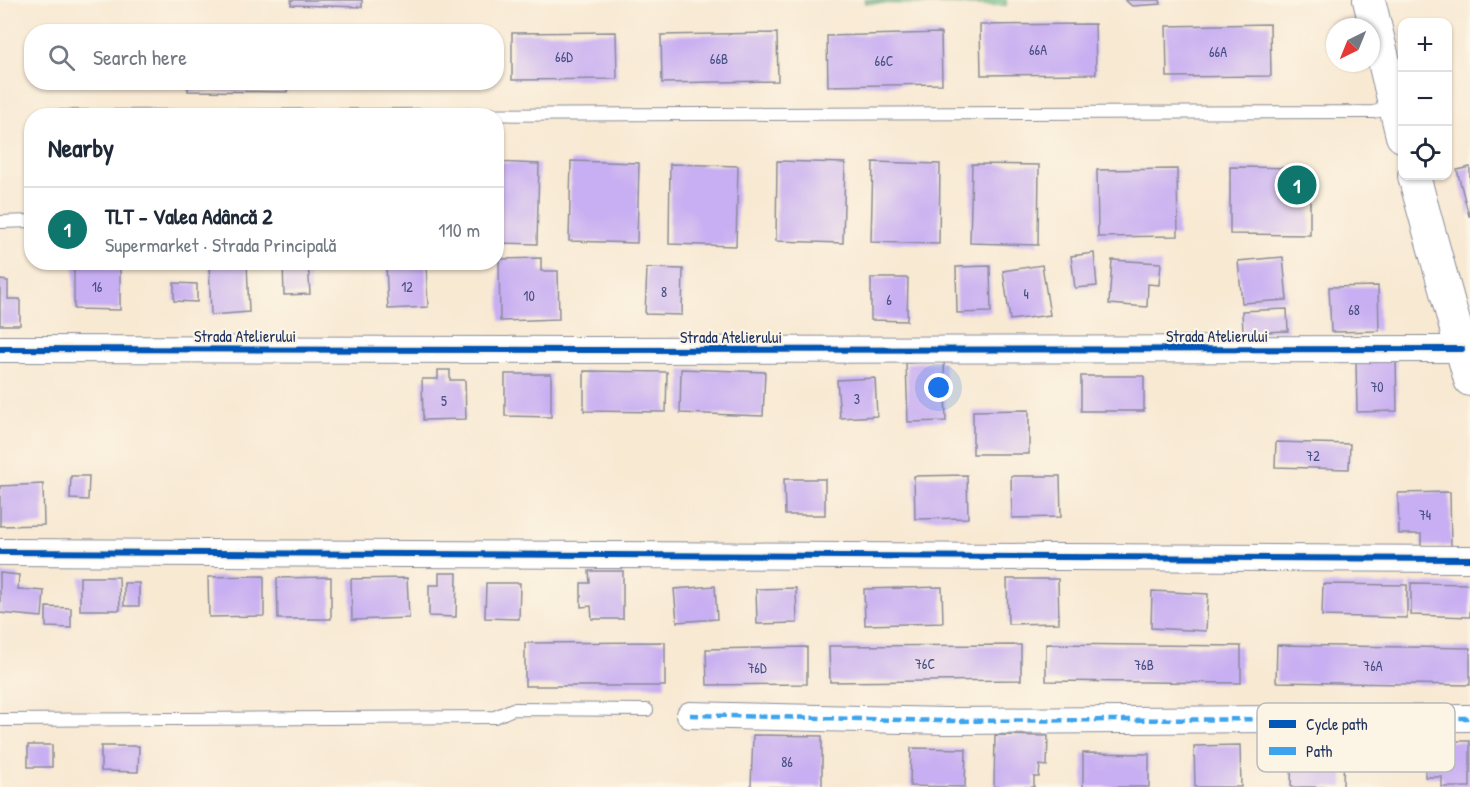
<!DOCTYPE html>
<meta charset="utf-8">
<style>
:root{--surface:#fff;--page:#f2f2f3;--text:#1f2937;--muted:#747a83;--line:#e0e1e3;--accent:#0f766e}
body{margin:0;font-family:"Patrick Hand",sans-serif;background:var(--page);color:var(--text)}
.controls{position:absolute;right:18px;top:18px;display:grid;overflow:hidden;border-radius:12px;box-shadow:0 2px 4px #0004}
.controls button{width:54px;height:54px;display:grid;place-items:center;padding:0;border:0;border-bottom:2px solid var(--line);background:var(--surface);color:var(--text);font:30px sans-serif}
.compass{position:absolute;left:1326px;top:18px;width:54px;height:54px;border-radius:50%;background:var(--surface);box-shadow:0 2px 4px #0004;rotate:223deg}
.you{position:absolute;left:939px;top:388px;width:21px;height:21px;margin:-15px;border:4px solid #fff;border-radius:50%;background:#1a73e8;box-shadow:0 0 0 9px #1a73e833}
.badge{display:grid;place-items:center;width:39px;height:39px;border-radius:50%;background:var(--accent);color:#fff;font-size:20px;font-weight:700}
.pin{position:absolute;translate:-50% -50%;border:3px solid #fff;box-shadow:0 2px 6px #0006}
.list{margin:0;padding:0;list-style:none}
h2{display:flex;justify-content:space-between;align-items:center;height:78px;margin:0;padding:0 24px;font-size:26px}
h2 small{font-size:20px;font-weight:400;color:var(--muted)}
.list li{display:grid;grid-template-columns:39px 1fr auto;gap:18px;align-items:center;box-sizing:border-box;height:84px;padding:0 24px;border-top:2px solid var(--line)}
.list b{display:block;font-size:22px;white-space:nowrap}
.list p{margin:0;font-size:20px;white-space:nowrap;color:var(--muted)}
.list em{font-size:20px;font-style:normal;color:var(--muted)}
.icon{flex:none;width:33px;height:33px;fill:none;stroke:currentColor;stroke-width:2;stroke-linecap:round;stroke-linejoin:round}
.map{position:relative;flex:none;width:1470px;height:787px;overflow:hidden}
.search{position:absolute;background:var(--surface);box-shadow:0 2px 4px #0004;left:24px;top:24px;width:480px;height:66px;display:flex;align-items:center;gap:15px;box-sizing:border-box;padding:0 21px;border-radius:24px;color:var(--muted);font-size:22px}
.panel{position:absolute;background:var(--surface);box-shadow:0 2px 4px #0004;left:24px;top:108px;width:480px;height:162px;border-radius:24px}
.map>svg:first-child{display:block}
</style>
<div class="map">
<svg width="1470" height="787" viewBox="0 0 1470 787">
<rect width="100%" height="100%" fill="#fcf5e5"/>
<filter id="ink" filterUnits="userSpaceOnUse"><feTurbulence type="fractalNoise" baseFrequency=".0167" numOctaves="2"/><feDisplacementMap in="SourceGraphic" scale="12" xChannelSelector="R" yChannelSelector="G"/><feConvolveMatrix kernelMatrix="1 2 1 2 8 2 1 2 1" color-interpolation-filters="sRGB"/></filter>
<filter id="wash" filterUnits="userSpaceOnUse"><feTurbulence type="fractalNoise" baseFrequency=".008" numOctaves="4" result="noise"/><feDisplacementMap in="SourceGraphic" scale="24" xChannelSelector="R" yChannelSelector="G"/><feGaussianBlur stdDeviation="1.35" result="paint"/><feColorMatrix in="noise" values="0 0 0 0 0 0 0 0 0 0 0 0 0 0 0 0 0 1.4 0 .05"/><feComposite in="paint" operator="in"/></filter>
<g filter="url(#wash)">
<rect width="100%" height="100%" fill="#f8e9d3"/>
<!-- green -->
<path fill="#90dc99" stroke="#56867c" stroke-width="1.5" d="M865,0H1006V5L865,3Z"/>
<g id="blocks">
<!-- building -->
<path fill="#c8aef2" d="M291,0H362V7L291,5Z
M1125,0H1160L1161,4L1132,6Z
M1095,24L1096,74L981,75L980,25Z
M1270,24L1271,76L1167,77L1166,26Z
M616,32L617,79L512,80V33Z
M777,33L778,81L662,83L661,35Z
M941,33L942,84L828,86L827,36Z
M188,82H288L287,92L188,91Z
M571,161L639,163L637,243L569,241Z
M777,161L845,163L843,243L776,241Z
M496,162L539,164L537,244L496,243Z
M873,162L940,164L939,244L871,242Z
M670,164L738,166L736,246L669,244Z
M972,164L1039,165L1038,245L970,243Z
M1230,167L1310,168V235L1230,234Z
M1470,167V216H1469L1457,170Z
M1177,169L1178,236L1098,237L1097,170Z
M1094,253L1097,286L1075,288L1071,256Z
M1283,257L1287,300L1242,303L1238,261Z
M541,258V271H558L559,319L500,321L499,259Z
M1112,260L1161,263L1159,285L1148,284L1147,307L1109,304Z
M74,262H120V310L74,309Z
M209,262H247L249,312L211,315Z
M283,262H308L310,294L284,295Z
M426,263L428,307L388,309L386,265Z
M1042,265L1050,315L1010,320L1003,271Z
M990,266L991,312L957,313L956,267Z
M647,268L683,269L682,315L645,314Z
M871,278H908L907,321L871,320Z
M0,280L8,281V299H20V325H0Z
M174,283L197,284V302L174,301Z
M1378,286L1379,331L1331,332L1329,287Z
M1287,309L1288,331L1243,333L1242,311Z
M1396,360L1397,411L1357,412L1356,361Z
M944,361L946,421L908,422L906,363Z
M681,369L765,372L763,416L680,413Z
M438,370H450V380H465L466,419L423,420L422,379H438Z
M584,371L667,372L666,412L584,411Z
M505,374H551V417L505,416Z
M1081,376H1144V411H1081Z
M875,378L877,416L840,418L837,380Z
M1029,410V454H973V411Z
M1276,442L1350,444L1349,469L1275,467Z
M967,475L968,518L915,519L914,476Z
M71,476H89L88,500L70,499Z
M1011,476H1060L1061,517L1012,518Z
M784,479H825V515H785Z
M43,484L44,525L0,526V486Z
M1450,492L1451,546H1421V534H1399L1398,493Z
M589,571H623V619H592L591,606L581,607V583H590Z
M0,573L19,575L18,589L44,591L42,617L0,613Z
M439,573H457L456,617L429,616V585H439Z
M264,576V616L209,617L208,577Z
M80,577H119L120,610H80Z
M331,577V619H278L277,578Z
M407,578L409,618L352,620L351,579Z
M1007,579H1058L1059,623L1008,624Z
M124,583H139V606H124Z
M486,583H520L519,619L485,618Z
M1411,583L1470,584V617L1411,615Z
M1323,584L1407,585V618L1322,616Z
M715,586L717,619L677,622L674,589Z
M942,587L943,623L865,625L864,589Z
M796,588L797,623L757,624L756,589Z
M1152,591L1208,594L1206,631L1151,628Z
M46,607L71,608V628L46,627Z
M665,642V686H525V643Z
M1046,644L1241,646V683L1046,681Z
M1021,645V680L830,682L829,646Z
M1277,645L1470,648V685L1276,682Z
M807,647V684L707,685L706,649Z
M753,735L822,736V787H751Z
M995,735L1048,736L1047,766L1040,765L1039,777H1034V787H994Z
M1425,741H1470V787H1442V777H1425Z
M1292,744L1344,745L1343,787H1291Z
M28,745H52V767H28Z
M1240,745L1241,787H1195L1194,746Z
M101,746H139L138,772L101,771Z
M911,748L966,749L965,787L910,786Z
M1083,753L1149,754V787H1083Z"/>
</g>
</g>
<g filter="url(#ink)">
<use href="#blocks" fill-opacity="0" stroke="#8a8c98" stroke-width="1.5"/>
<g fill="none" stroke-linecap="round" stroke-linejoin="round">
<defs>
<path id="service" d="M58,116L1373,112L1393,108
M0,222L32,221
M0,720L495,717L513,709L647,710"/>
<path id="minor" d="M0,349L580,350L1462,349
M0,552L1470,559
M690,715L946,721L1470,718"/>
<path id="tertiary" d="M1369,0L1402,136
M1414,176L1470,380"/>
</defs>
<!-- service casing -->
<use href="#service" stroke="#8a8c98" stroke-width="14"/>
<!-- minor casing -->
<use href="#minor" stroke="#8a8c98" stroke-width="28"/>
<!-- tertiary casing -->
<use href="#tertiary" stroke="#8a8c98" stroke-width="34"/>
<!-- service -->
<use href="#service" stroke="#fff" stroke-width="12"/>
<!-- minor -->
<use href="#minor" stroke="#fff" stroke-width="26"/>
<!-- tertiary -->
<use href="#tertiary" stroke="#fff" stroke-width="32"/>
<!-- quiet -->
<path stroke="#3da3ed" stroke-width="4.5" stroke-dasharray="9 4.5" stroke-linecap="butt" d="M690,715L946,721L1470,718"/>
<defs>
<path id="cycleway" d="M0,349L580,350L1462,349
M0,552L1470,559"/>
</defs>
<!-- cycleway casing -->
<use href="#cycleway" stroke="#fcf5e5" stroke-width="10"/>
<!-- cycleway -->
<use href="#cycleway" stroke="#0057b8" stroke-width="6"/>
</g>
</g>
<g text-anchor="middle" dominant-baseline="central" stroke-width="4.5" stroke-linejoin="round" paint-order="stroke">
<!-- number labels -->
<g font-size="14" fill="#464f83">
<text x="1038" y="49">66A</text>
<text x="1218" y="51">66A</text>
<text x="564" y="56">66D</text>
<text x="719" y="58">66B</text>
<text x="884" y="60">66C</text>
<text x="97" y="286">16</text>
<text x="407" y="286">12</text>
<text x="664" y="291">8</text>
<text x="1026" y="293">4</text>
<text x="529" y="295">10</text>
<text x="889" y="299">6</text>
<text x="1354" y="309">68</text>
<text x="1377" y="386">70</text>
<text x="857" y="398">3</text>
<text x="444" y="400">5</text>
<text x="1313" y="455">72</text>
<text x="1425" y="514">74</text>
<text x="925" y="663">76C</text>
<text x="1144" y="664">76B</text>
<text x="1373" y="665">76A</text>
<text x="757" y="667">76D</text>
<text x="787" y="761">86</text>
</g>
<!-- street labels -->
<g font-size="16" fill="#1b2f5e" stroke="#fcf5e5">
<text x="245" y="336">Strada Atelierului</text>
<text x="1217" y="336">Strada Atelierului</text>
<text x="731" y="337">Strada Atelierului</text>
</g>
</g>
<!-- legend -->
<rect x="1257" y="703" width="198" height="69" rx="9" fill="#fcf5e5" stroke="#b8babc" stroke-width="1.5"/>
<rect x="1269" y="720" width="27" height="8" fill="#0057b8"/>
<rect x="1269" y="747" width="27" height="8" fill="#3da3ed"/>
<g font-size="16" fill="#1b2f5e">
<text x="1306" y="730">Cycle path</text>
<text x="1306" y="757">Path</text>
</g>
</svg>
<div class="controls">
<button>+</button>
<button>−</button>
<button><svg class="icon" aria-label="locate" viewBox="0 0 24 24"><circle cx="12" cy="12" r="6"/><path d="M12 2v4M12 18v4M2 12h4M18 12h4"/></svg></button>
</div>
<svg class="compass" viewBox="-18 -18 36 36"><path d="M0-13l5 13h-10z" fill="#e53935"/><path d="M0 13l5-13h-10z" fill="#747a83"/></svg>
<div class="you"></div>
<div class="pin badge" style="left:1297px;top:185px">1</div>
<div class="search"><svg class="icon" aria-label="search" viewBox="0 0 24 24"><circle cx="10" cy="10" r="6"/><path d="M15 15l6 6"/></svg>Search here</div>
<section class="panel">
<h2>Nearby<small></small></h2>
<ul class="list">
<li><span class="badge">1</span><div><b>TLT - Valea Adâncă 2</b><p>Supermarket · Strada Principală</p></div><em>110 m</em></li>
</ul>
</section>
</div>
